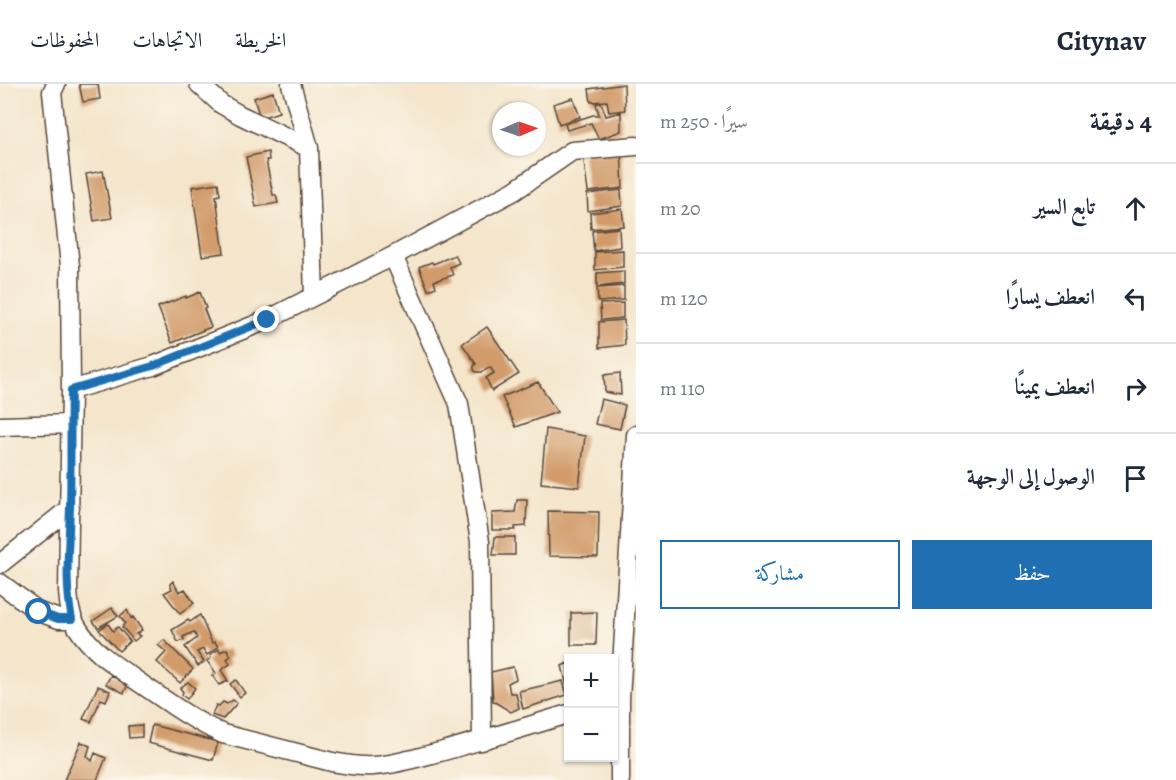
<!DOCTYPE html>
<html lang="ar">
<meta charset="utf-8">
<style>
:root{--surface:#fff;--page:#f6f6f7;--text:#1f2937;--muted:#747a83;--line:#e0e1e3;--accent:#1f6fb2}
body{margin:0;font-family:Alegreya,Amiri,serif;background:var(--page);color:var(--text);direction:rtl}
.controls{position:absolute;right:18px;bottom:18px;display:grid;overflow:hidden;border-radius:0px;box-shadow:0 2px 4px #0004}
.controls button{width:54px;height:54px;display:grid;place-items:center;padding:0;border:0;border-bottom:2px solid var(--line);background:var(--surface);color:var(--text);font:30px sans-serif}
.compass{position:absolute;left:492px;top:18px;width:54px;height:54px;border-radius:50%;background:var(--surface);box-shadow:0 2px 4px #0004;rotate:88deg}
.stop{position:absolute;width:18px;height:18px;margin:-14px;border:4px solid #1f6fb2;border-radius:50%;background:#fff}
.stop.end{background:#1f6fb2;border-color:#fff;box-shadow:0 2px 6px #0008}
.list{margin:0;padding:0;list-style:none}
h2{display:flex;justify-content:space-between;align-items:center;height:78px;margin:0;padding:0 24px;font-size:26px}
h2 small{font-size:20px;font-weight:400;color:var(--muted)}
.list li{display:grid;grid-template-columns:39px 1fr auto;gap:18px;align-items:center;box-sizing:border-box;height:90px;padding:0 24px;border-top:2px solid var(--line)}
.list b{display:block;font-size:22px;white-space:nowrap}
.list em{font-size:20px;font-style:normal;color:var(--muted)}
.actions{display:flex;gap:12px;padding:18px 24px}
.actions a{flex:1;padding:14px 0;border:2px solid var(--accent);border-radius:0px;text-align:center;font-size:21px;color:var(--accent)}
.actions .main{background:var(--accent);color:#fff}
.icon{flex:none;width:33px;height:33px;fill:none;stroke:currentColor;stroke-width:2;stroke-linecap:round;stroke-linejoin:round}
.map{position:relative;flex:none;width:636px;height:696px;overflow:hidden;direction:ltr}
header{display:flex;align-items:center;gap:36px;box-sizing:border-box;height:84px;padding:0 30px;background:var(--surface);border-bottom:2px solid var(--line)}
header strong{font-size:28px}
nav{display:flex;gap:33px;margin-inline-start:auto;font-size:21px}
main{display:flex}
aside{flex:1;background:var(--surface)}
.map>svg:first-child{display:block}
</style>
<header>
<strong>Citynav</strong>
<nav><a>الخريطة</a><a>الاتجاهات</a><a>المحفوظات</a></nav>
</header>
<main>
<aside>
<h2>4 دقيقة<small>سيرًا · 250 m</small></h2>
<ul class="list">
<li><svg class="icon" aria-label="ahead" viewBox="0 0 24 24"><path d="M12 20V5M6 11l6-6 6 6"/></svg><div><b>تابع السير</b></div><em>20 m</em></li>
<li><svg class="icon" aria-label="left" viewBox="0 0 24 24"><path d="M17 20v-9H6M10 6l-5 5 5 5"/></svg><div><b>انعطف يسارًا</b></div><em>120 m</em></li>
<li><svg class="icon" aria-label="right" viewBox="0 0 24 24"><path d="M7 20v-9h11M14 6l5 5-5 5"/></svg><div><b>انعطف يمينًا</b></div><em>110 m</em></li>
<li><svg class="icon" aria-label="arrive" viewBox="0 0 24 24"><path d="M6 21V4h12l-3 4 3 4H6"/></svg><div><b>الوصول إلى الوجهة</b></div></li>
</ul>
<div class="actions"><a class="main">حفظ</a><a>مشاركة</a></div>
</aside>
<div class="map">
<svg width="636" height="696" viewBox="0 0 636 696">
<rect width="100%" height="100%" fill="#fbf7ec"/>
<filter id="ink" filterUnits="userSpaceOnUse"><feTurbulence type="fractalNoise" baseFrequency=".0167" numOctaves="2"/><feDisplacementMap in="SourceGraphic" scale="12" xChannelSelector="R" yChannelSelector="G"/><feConvolveMatrix kernelMatrix="1 2 1 2 8 2 1 2 1" color-interpolation-filters="sRGB"/></filter>
<filter id="wash" filterUnits="userSpaceOnUse"><feTurbulence type="fractalNoise" baseFrequency=".008" numOctaves="4" result="noise"/><feDisplacementMap in="SourceGraphic" scale="24" xChannelSelector="R" yChannelSelector="G"/><feGaussianBlur stdDeviation="1.35" result="paint"/><feColorMatrix in="noise" values="0 0 0 0 0 0 0 0 0 0 0 0 0 0 0 0 0 1.4 0 .05"/><feComposite in="paint" operator="in"/></filter>
<g filter="url(#wash)">
<rect width="100%" height="100%" fill="#f4e5cb"/>
<g id="blocks">
<!-- building -->
<path fill="#d29b6a" d="M79,0H98L100,15L83,18Z
M624,0L625,26L609,28L607,17L591,18L589,5Z
M273,8L279,28L260,34L254,14Z
M573,14L580,33L559,40L553,20Z
M601,18L606,32L621,28V47L599,55L591,39L567,46L565,40L593,31H599L596,20Z
M621,67L623,104L588,108L583,70Z
M268,68L269,76H266L273,111H276L278,119L256,123L246,73Z
M103,87L112,134L94,137L86,90Z
M218,99L220,111L216,112L224,169L202,172L192,103Z
M621,106L622,122L588,127L587,110Z
M622,125L624,142L591,145L590,129Z
M619,144L620,163L594,167L592,147Z
M623,166V183L595,186V168Z
M455,171L459,179L450,183L453,191L434,197L436,203L428,206L419,183L432,178L433,180Z
M624,187V200L597,203V189Z
M624,202V216L598,218L597,204Z
M200,208L206,224L204,225L211,243L172,259L158,223L186,212V214Z
M623,219V234L601,236L600,220Z
M624,236L625,261L599,264V238Z
M487,243L519,290L492,307L486,294L494,289L490,283L482,288H476L474,286V282L476,280L462,260Z
M620,289L621,311L605,308L604,291Z
M538,298L557,328L516,343L502,313Z
M601,315L625,321L620,345L595,340Z
M546,345L585,352L579,403L541,399Z
M517,416H527L526,442L515,443V446H492V429L515,428Z
M548,427L599,428L598,473L549,472Z
M495,453H515V471H493Z
M173,497L179,508L185,505L194,519L180,530L164,509L172,505L170,500Z
M112,524L118,532L98,544L93,537Z
M127,526L131,534L133,533L142,546L136,550L140,552L134,557L122,543L125,539L120,532Z
M597,528L596,561H571V529Z
M200,531L212,559L215,558L218,563L207,571L203,565L197,568L204,578L198,582L185,563L197,554L194,548L183,553L184,556L178,558L172,546L188,536L190,538Z
M108,540L113,547L118,543L130,557L119,567L99,546Z
M164,556L193,585L180,599L157,578L166,568L158,561Z
M219,565L220,568L227,565L231,572L227,575L230,580L221,586L228,597L219,601L212,591L216,589L207,577L211,574L210,571Z
M568,579V606L562,582Z
M513,583L516,595L508,599L510,609H516L519,624L511,628L493,617L491,588Z
M111,591L128,600L124,609L106,600Z
M236,596L245,609L240,613L230,600Z
M563,597L567,611L523,625L519,607Z
M188,598L195,604L187,615L182,611L183,608L180,604Z
M98,602L110,607L106,617L101,615L91,638L83,635Z
M233,616L237,619L223,635L212,631L216,621L219,622L223,618L227,620Z
M142,641V653L129,654L128,642Z
M152,641L218,658L213,676L148,659Z
M81,658L90,662L87,672L92,677L95,669L106,674L97,696H64Z"/>
</g>
</g>
<g filter="url(#ink)">
<use href="#blocks" fill-opacity="0" stroke="#574638" stroke-width="1.5"/>
<g fill="none" stroke-linecap="round" stroke-linejoin="round">
<defs>
<path id="minor" d="M56,0L52,8L70,182L71,306L68,507C69,520 70,532 77,543C93,569 119,584 143,601C169,619 194,637 223,650L332,678C345,680 359,683 373,682C396,681 418,673 440,668C483,656 526,643 568,630
M199,0L221,20L240,31L309,64
M291,0L309,64L314,212
M393,172L459,320L480,458L482,657
M71,306L153,282L267,236L393,172L514,107L572,67L636,62
M0,342L70,340
M0,480L70,424
M0,499L39,528L59,535H72
M620,696V615L636,351"/>
</defs>
<!-- minor casing -->
<use href="#minor" stroke="#574638" stroke-width="21"/>
<!-- minor -->
<use href="#minor" stroke="#fff" stroke-width="18"/>
</g>
</g>
<g fill="none" stroke-linecap="round" stroke-linejoin="round" filter="url(#ink)">
<!-- route -->
<path stroke="#1f6fb2" stroke-width="8" d="M39,528L58,535H72C64,497 69,462 70,423C71,384 70,345 71,306L153,282L267,236"/>
</g>
</svg>
<div class="controls">
<button>+</button>
<button>−</button>
</div>
<svg class="compass" viewBox="-18 -18 36 36"><path d="M0-13l5 13h-10z" fill="#e53935"/><path d="M0 13l5-13h-10z" fill="#747a83"/></svg>
<div class="stop" style="left:39px;top:528px"></div>
<div class="stop end" style="left:267px;top:236px"></div>
</div>
</main>
